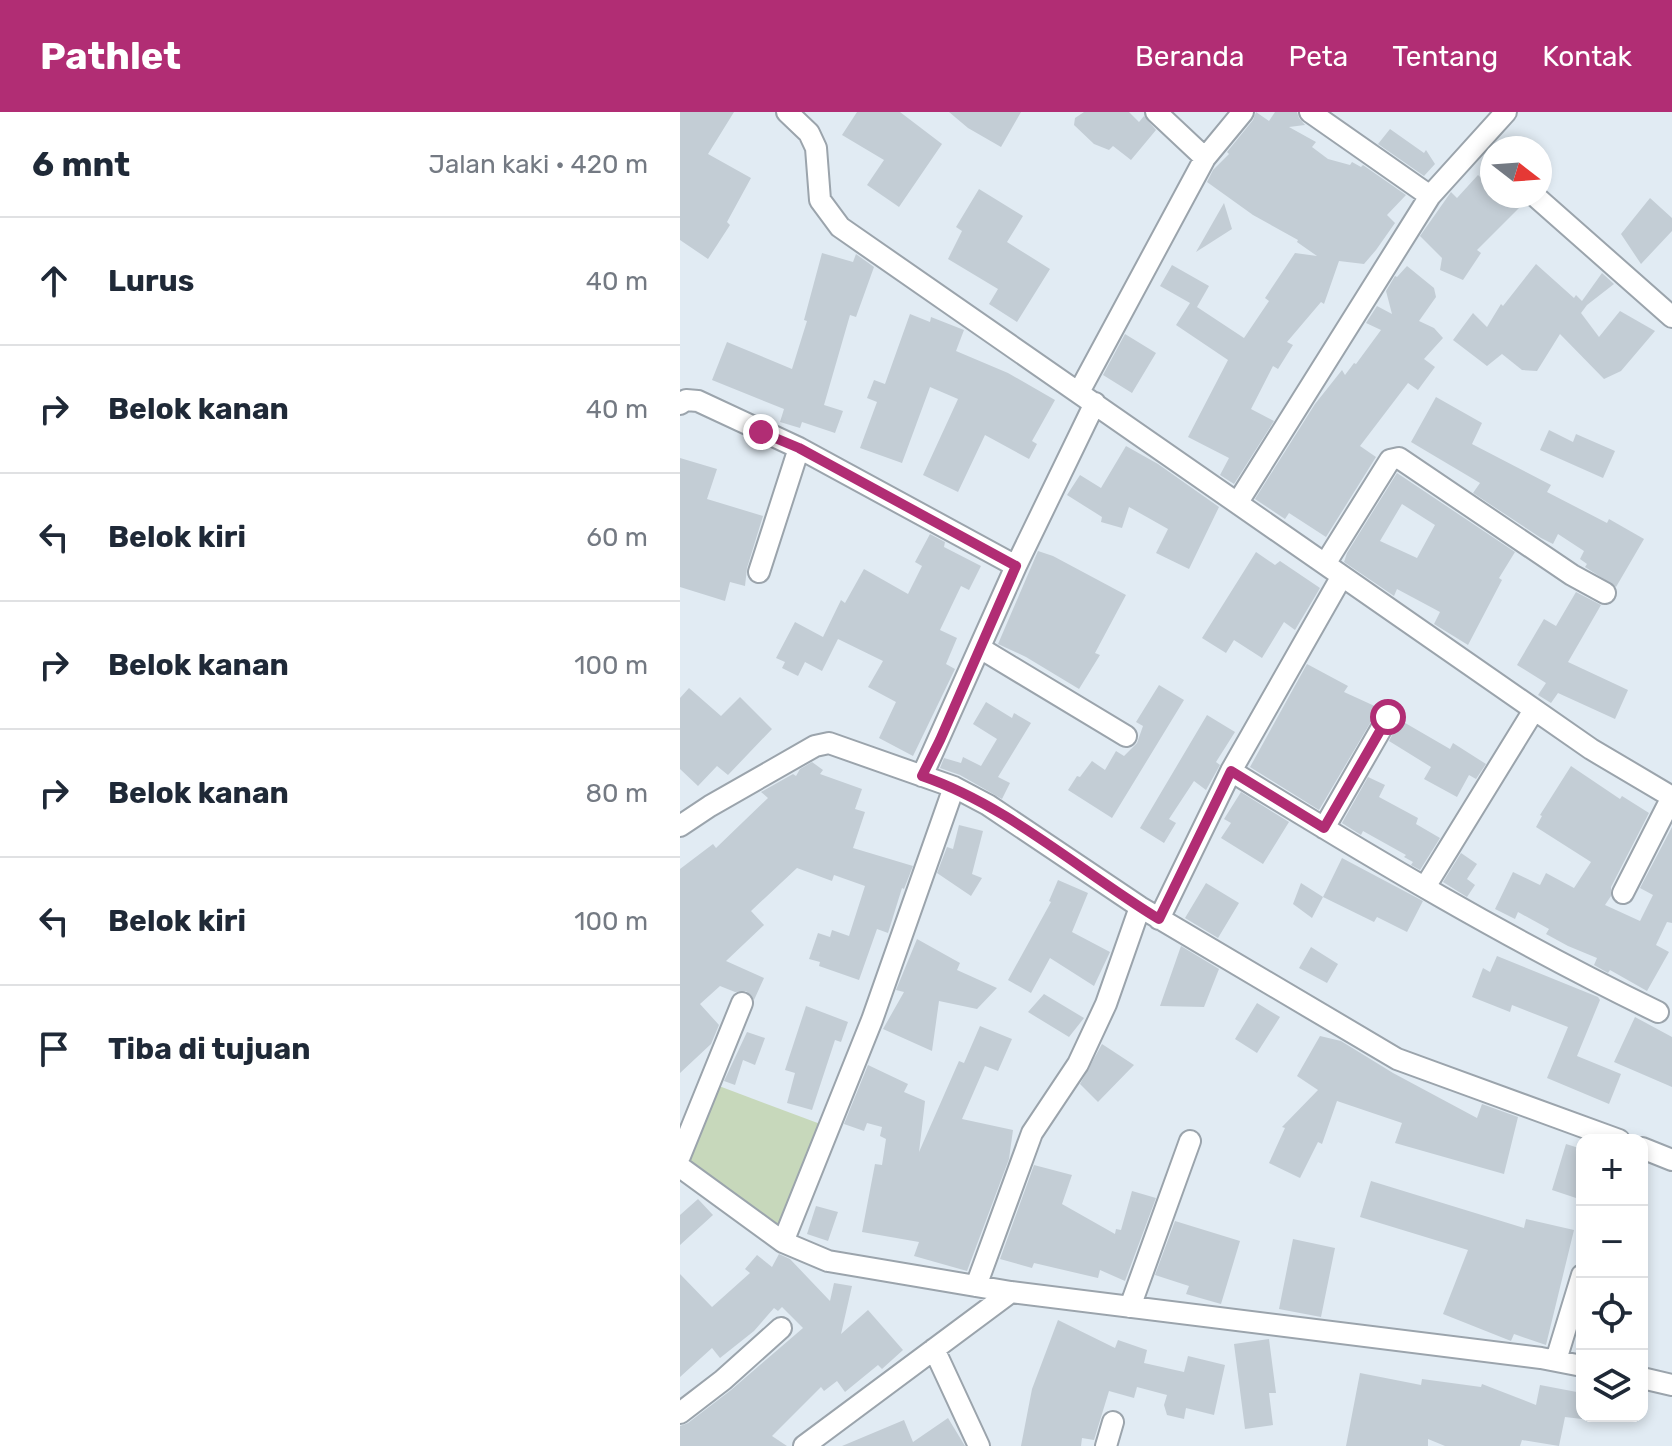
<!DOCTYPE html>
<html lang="id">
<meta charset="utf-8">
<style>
:root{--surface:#fff;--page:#f2f2f3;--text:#1f2937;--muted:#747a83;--line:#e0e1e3;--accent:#b12d74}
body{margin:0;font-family:Rubik,sans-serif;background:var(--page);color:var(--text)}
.controls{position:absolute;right:24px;bottom:24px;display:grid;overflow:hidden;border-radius:16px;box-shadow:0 4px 12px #0003}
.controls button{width:72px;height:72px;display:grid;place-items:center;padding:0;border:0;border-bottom:2px solid var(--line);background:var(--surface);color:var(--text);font:40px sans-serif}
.compass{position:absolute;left:800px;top:24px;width:72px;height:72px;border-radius:50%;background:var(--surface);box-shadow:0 4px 12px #0003;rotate:107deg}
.stop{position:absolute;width:24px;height:24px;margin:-18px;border:6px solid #b12d74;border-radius:50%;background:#fff}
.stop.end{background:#b12d74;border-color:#fff;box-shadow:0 2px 8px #0008}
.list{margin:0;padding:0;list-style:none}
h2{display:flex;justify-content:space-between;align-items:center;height:104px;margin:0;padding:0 32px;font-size:34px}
h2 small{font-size:26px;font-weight:400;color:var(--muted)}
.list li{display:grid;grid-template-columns:52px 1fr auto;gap:24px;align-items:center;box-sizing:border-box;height:128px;padding:0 32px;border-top:2px solid var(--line)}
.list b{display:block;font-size:30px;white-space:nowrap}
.list em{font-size:26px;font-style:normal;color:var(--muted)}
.icon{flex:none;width:44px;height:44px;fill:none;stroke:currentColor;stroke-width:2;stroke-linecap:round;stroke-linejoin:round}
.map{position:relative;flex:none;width:992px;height:1334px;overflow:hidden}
header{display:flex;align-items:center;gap:48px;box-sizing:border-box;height:112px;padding:0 40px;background:var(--accent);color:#fff}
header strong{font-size:38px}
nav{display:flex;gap:44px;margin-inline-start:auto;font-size:28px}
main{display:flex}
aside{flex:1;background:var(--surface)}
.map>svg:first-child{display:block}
</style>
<header>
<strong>Pathlet</strong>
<nav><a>Beranda</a><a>Peta</a><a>Tentang</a><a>Kontak</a></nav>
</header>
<main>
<aside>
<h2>6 mnt<small>Jalan kaki · 420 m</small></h2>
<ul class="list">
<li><svg class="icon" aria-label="ahead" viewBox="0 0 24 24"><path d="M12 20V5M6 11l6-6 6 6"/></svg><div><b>Lurus</b></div><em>40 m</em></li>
<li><svg class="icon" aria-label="right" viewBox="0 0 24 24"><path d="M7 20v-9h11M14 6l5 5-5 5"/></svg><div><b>Belok kanan</b></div><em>40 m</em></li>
<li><svg class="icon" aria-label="left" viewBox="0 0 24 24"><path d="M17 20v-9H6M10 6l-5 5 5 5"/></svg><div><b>Belok kiri</b></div><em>60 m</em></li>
<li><svg class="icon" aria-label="right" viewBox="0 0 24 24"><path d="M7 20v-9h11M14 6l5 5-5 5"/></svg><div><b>Belok kanan</b></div><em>100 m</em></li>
<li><svg class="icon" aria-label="right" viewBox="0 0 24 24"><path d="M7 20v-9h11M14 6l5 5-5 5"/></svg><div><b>Belok kanan</b></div><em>80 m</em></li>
<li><svg class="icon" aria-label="left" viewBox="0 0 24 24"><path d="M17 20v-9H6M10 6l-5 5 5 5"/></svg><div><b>Belok kiri</b></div><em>100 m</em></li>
<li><svg class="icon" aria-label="arrive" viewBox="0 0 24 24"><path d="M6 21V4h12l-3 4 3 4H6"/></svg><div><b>Tiba di tujuan</b></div></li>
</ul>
</aside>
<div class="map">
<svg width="992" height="1334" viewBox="0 0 992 1334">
<rect width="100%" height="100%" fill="#e1ebf3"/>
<!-- green -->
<path fill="#c7d8bb" d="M39,974L143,1013L101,1114L6,1050Z"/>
<!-- building -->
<path fill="#c3cdd5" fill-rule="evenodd" d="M0,0H54L28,42L71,66L47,110L50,113L28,147L0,128Z
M177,0H220L262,32L219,95L187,73L204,48L162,23Z
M269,0H341L321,35L288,16Z
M404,0H449L459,10L464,4L476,18L451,48L433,34L429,38L414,32L394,13L395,6Z
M576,0L589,9L595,0H617L619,6L625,13L609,15L636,30L632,35L648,47L670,53L672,50L681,55L683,53L726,83L707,103L715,111L696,138L684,152L659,149L644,192L641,190L607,230L613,233L598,257L593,254L571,297L594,309L554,372L540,363L549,346L508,325L548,248L496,213L510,191L480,174L492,153L529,174L517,195L564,226L589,189L585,186L615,141L637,144L617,130L618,128L573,103L527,70L533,58L549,42L547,40L573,8Z
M710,17L744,41L746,38L755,52L744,64L698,32Z
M798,63L812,76V84H842L844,91L797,138L801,141L783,168L760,158L762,146L740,124L771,80L777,86Z
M299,77L343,104L327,130L370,157L337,210L309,192L318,177L268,147L282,119L276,115Z
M970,86L992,106V119L961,152L941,122Z
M544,91L552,117L516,140Z
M142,141L173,150L176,142L194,155L176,205L170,203L144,293L163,299L155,321L122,310L120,316L100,310L104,297L32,268L47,230L112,257L127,209L124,208Z
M856,152L894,186L896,183L902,189L922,161L934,172L907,193L901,201L919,225L940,199L975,219L941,259L924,267L880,222L857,259L842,258L822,242L807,254L773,228L793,201L807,215L821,192L823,194Z
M727,154L754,176L756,185L739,209L754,216L763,226L744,247L755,255L738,278L728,271L680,334L696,345L646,425L609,401L605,407L575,387L635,292L662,258L665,263L674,251L676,252L701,218L686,211L697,194L712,202L706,179L715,164L717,165Z
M230,202L250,210L251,205L284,218L276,239L328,261L375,288L352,329L357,332L349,347L305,323L278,380L243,363L278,287L250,275L222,351L180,336L197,290L187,286L194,268L205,272Z
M445,222L476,241L452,281L423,263Z
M756,285L802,311L792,332L871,373L867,380L927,411L929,407L964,427L936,475L905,455L907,452L900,447L904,439L878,422L873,432L861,426L793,381L800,371L731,330Z
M869,318L893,330L896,322L935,339L923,366L860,338Z
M446,334L478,352L539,395L509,457L476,441L488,417L449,395L442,416L421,410L422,405L387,383L400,363L421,376Z
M0,346L37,357L27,387L83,404L67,456L65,474L50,470L45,489L0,475Z
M717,361L835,440L819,466L822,468L788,533L754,512L760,500L717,477L714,484L664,450L667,441ZM722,392L755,413L737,446L700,429Z
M250,422L265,430L264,435L301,454L289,478L281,474L260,518L277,526L266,552L275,557L233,644L199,626L216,590L188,575L203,549L158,527L142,559L125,550L118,564L102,556L105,550L96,546L115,510L143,525L161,488L165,491L184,457L228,482L242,454L235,450Z
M358,439L373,444L446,483L415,541L420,543L399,577L346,545L318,532Z
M576,440L595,453L600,449L640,476L615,518L604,510L582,546L554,528L546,541L522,526Z
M896,480L921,493L888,550L948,578L935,607L878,581L871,591L858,583L866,571L837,553L864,507L876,514Z
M627,552L668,574L664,580L699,596L639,698L570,655Z
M479,573L504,588L432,706L388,678L397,664L400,665L412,649L425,658L436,639L444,644L457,631L463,614L456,610Z
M9,576L41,604L60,585L92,617L48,663L37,654L18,674L0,657V586Z
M306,590L332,606L334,601L351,611L318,665L330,671L322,687L280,663L260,656L264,646L281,651L283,645L301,654L317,627L293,612Z
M527,603L555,620L536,650L540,653L526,678L514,669L489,707L496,711L484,731L460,716Z
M720,608L770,637L773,631L806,652L796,667L789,663L777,685L744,667L751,655L709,629Z
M132,650L143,658L140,662L182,677L175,697L185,700L173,736L233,754L224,777L222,776L208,821L197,817L179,868L139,854L140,850L129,847L138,821L150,825L152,818L169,824L185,774L154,763L152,769L117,756L71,799L84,813L46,849L84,866L74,888L66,879L55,880L40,874L20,892L39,913L31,932L0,961V757L33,732L36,736L88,686L81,680L113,662L116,664L120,657Z
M891,654L940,687L942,684L969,701L931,775V784L925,793L960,809L973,783L960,776L992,715V811L987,810L976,833L989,840L967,879L930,858L928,861L914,853L917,846L888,834L866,822L869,817L838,800L835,807L815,797L833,760L860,773L866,761L894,776L911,750L856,715L862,704L860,703Z
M688,665L705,673L699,685L738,706L736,712L760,726L740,758L731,753L733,750L724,745L726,743L683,719L681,723L662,711Z
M561,680L609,710L583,752L541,726L551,711L544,707Z
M279,713L303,719L292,762L302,766L291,784L257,761L267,735L273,737Z
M781,741L797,752L787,767L795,773L787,785L763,770Z
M662,746L743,789L727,820L697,805L694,810L643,785Z
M378,768L408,781L392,820L430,840L414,874L370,846L351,881L328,868L371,790L369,789Z
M526,771L559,791L538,826L505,806Z
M621,771L643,785L632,806L613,792Z
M237,827L280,851L277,858L317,876L297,897L259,889L252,939L203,917L224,880L216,878Z
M501,834L539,857L524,895L480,894Z
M631,835L658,852L647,871L619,856Z
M817,844L918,885L920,888L897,944L941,962L929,992L867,966L888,915L832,893L830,900L792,885L803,856L810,860Z
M364,882L404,906L389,925L348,900Z
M577,891L600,905L577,941L555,927Z
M126,894L168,910L161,930L155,928L132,998L107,991L115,961L105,958Z
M955,905L992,925V975L934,950Z
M300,914L332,927L318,959L305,954L282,1007L333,1018L329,1047L287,1159L234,1144L239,1130L182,1120L195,1052L202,1053L206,1027L200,1024L202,1015L187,1011L184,1019L164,1012L188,953L228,972L224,980L245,989L239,1040L279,949L284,951Z
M67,920L85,926L75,953L63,948L55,973L44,969Z
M640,924L661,929L713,961L797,1006L802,992L838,1005L824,1062L715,1031L722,1011L657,989L642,1032L638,1030L620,1066L589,1051L605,1016L602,1015L638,978L617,964Z
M422,932L454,953L418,990L400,972Z
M886,1032L902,1037V1088L872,1078Z
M354,1053L392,1063L382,1092L435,1122L436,1117L441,1118L452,1079L476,1086L445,1169L420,1158L418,1166L354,1151L352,1156L320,1147Z
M691,1069L844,1116L846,1107L894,1118L866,1233L834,1222L831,1229L763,1202L788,1138L680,1105Z
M18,1087L33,1103L0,1133V1103Z
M136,1094L158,1100L148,1129L127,1122Z
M495,1109L560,1129L541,1192L506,1182L509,1174L475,1163Z
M613,1127L655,1136L641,1205L599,1197Z
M99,1142L110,1147L150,1189L154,1171L172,1174L161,1222L188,1198L223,1238L202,1257L198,1253L165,1280L157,1269L144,1279L141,1275L92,1324L107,1334H0V1314L8,1311L51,1278L123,1216L102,1195L98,1199L94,1196L74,1219L40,1246L32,1236L0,1265V1162L32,1195L70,1161L65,1157L77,1143L92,1155Z
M378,1208L435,1236L438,1228L467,1238L464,1251L504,1260L508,1244L545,1253L534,1303L506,1296L504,1307L487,1303L484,1293L487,1283L457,1275L454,1286L429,1279L414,1328L402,1326L401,1334H341L352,1277Z
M589,1227L596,1281H589L593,1313L565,1317L554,1232Z
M680,1261L741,1273L742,1267L801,1275L802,1272L856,1293L860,1273L902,1281V1307L885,1305L879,1334L842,1328L840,1334H765L748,1327V1334H666Z
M268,1306L285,1334H162L224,1308L233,1330Z"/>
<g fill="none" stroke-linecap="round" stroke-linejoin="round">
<defs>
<path id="minor" d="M107,0L129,21L136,36L140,88L160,115L911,637L992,685
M476,0L525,46
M630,0L750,84
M855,84L992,205
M399,280L525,46L563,0
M0,292L6,288L18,289L119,336L336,454
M558,390L750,84L826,0
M645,452L710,348L719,346L892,463L925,481
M79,460L119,336
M300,536L446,624
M551,659C690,745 831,829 978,900
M242,664L336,454L415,291
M0,714L30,694L135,634L149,631L274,675L308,693L460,795L717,947L939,1028
M644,716L708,605
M745,775L854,598
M943,781L992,685
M479,807L551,659L662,464
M962,1036L992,1048
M0,1044L62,891
M0,1055L103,1130L148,1149L331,1180L861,1246L902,1254
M103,1130L192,908L274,675
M296,1174L352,1021L398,952L426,892L460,795
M450,1195L510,1029
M254,1237L299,1334
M876,1248L902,1163
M962,1266L992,1273
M0,1301L43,1268L101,1216
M124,1334L331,1180
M426,1334L433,1310"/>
</defs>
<!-- minor casing -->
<use href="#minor" stroke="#9ba4ac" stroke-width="24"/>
<!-- minor -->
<use href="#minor" stroke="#fff" stroke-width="20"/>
</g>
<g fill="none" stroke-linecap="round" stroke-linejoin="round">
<!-- route -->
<path stroke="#b12d74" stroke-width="10" d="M81,320L119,336L336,454L260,628L242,664C329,694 400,759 479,807L551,659L644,716L708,605"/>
</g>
</svg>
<div class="controls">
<button>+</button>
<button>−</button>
<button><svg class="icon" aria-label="locate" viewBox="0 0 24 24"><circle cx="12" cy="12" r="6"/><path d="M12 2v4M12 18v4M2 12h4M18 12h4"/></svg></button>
<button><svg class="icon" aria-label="layers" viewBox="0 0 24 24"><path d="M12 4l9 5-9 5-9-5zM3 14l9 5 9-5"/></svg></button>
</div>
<svg class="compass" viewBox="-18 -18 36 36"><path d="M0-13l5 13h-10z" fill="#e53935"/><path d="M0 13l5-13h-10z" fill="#747a83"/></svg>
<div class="stop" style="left:708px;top:605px"></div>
<div class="stop end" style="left:81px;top:320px"></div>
</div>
</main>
